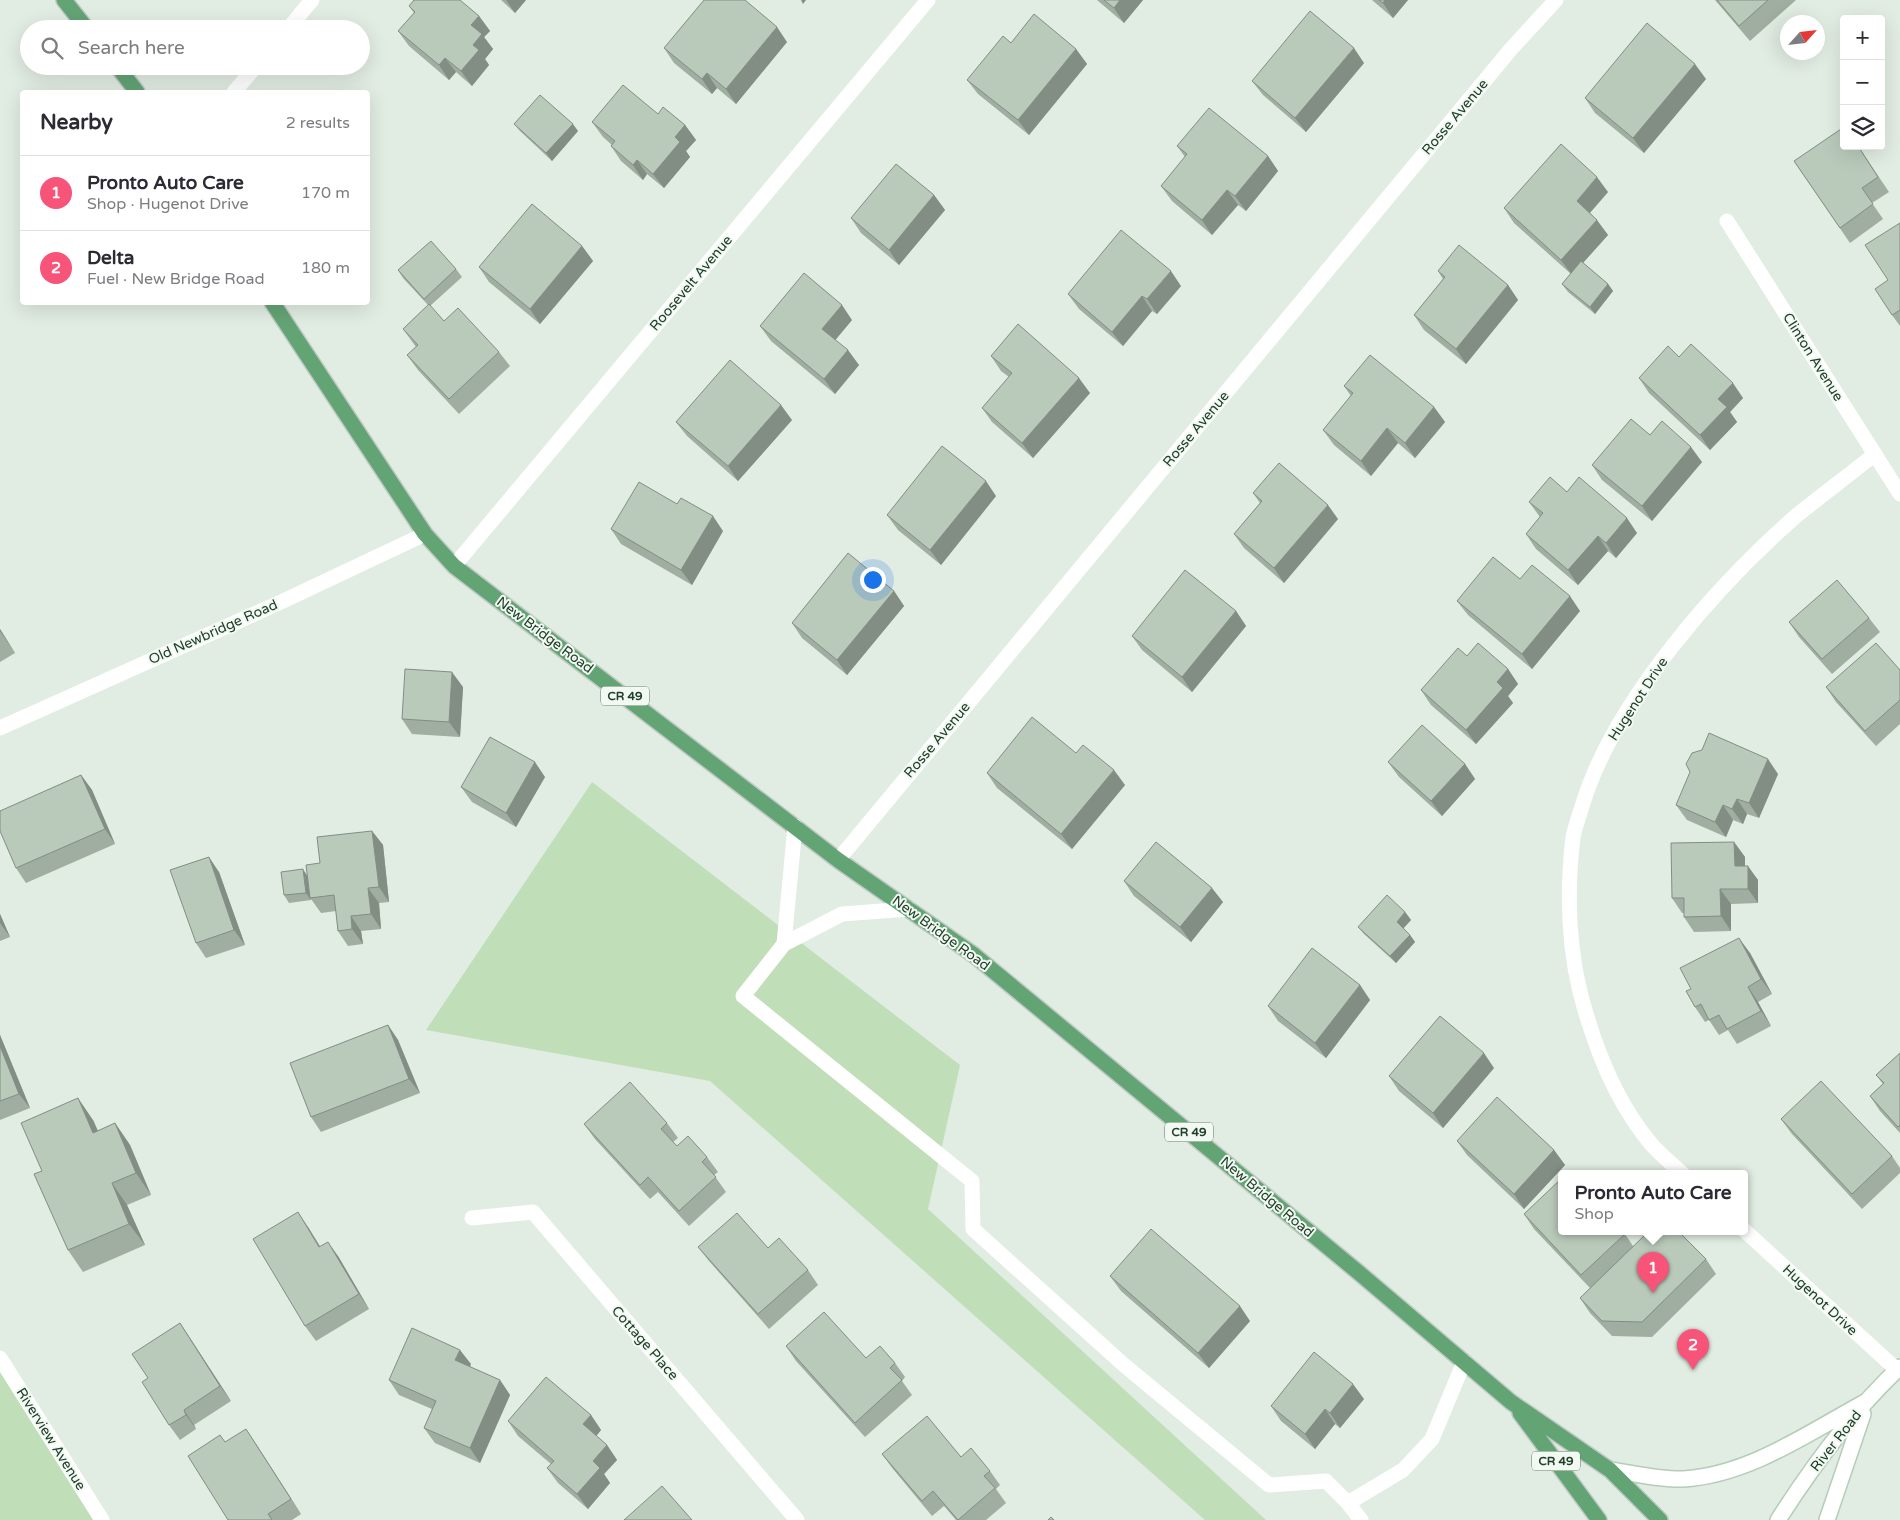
<!DOCTYPE html>
<meta charset="utf-8">
<style>
:root{--surface:#fff;--page:#f2f2f3;--text:#2b2b33;--muted:#7c7c81;--line:#e1e1e2;--accent:#f85378}
body{margin:0;font-family:"Varela Round",sans-serif;background:var(--page);color:var(--text)}
.controls{position:absolute;right:15px;top:15px;display:grid;overflow:hidden;border-radius:5px;box-shadow:0 5px 20px #0002}
.controls button{width:45px;height:45px;display:grid;place-items:center;padding:0;border:0;border-bottom:1px solid var(--line);background:var(--surface);color:var(--text);font:25px sans-serif}
.compass{position:absolute;left:1780px;top:15px;width:45px;height:45px;border-radius:50%;background:var(--surface);box-shadow:0 5px 20px #0002;rotate:63deg}
.you{position:absolute;left:872px;top:579px;width:18px;height:18px;margin:-12px;border:4px solid #fff;border-radius:50%;background:#1a73e8;box-shadow:0 0 0 8px #1a73e833}
.badge{display:grid;place-items:center;width:32px;height:32px;border-radius:50%;background:var(--accent);color:#fff;font-size:16px;font-weight:700}
.pin{position:absolute;translate:-50% -41px;filter:drop-shadow(0 1px 2px #0008)}
.pin::after{content:'';position:absolute;top:26px;width:18px;height:15px;background:inherit;clip-path:polygon(0 0,100% 0,50% 100%)}
.popup{position:absolute;left:1558px;top:1170px;width:190px;height:65px;box-sizing:border-box;display:grid;place-content:center;border-radius:5px;background:var(--surface);filter:drop-shadow(0 1px 4px #0005);font-size:16px;white-space:nowrap;color:var(--muted)}
.popup b{font-size:19px;color:var(--text)}
.popup::after{content:'';position:absolute;left:50%;top:100%;margin-left:-10px;border:10px solid transparent;border-top-color:var(--surface)}
.list{margin:0;padding:0;list-style:none}
h2{display:flex;justify-content:space-between;align-items:center;height:65px;margin:0;padding:0 20px;font-size:21px}
h2 small{font-size:16px;font-weight:400;color:var(--muted)}
.list li{display:grid;grid-template-columns:32px 1fr auto;gap:15px;align-items:center;box-sizing:border-box;height:75px;padding:0 20px;border-top:1px solid var(--line)}
.list b{display:block;font-size:19px;white-space:nowrap}
.list p{margin:0;font-size:16px;white-space:nowrap;color:var(--muted)}
.list em{font-size:16px;font-style:normal;color:var(--muted)}
.icon{flex:none;width:28px;height:28px;fill:none;stroke:currentColor;stroke-width:2;stroke-linecap:round;stroke-linejoin:round}
.map{position:relative;flex:none;width:1900px;height:1520px;overflow:hidden}
.search{position:absolute;background:var(--surface);box-shadow:0 5px 20px #0002;left:20px;top:20px;width:350px;height:55px;display:flex;align-items:center;gap:12px;box-sizing:border-box;padding:0 18px;border-radius:28px;color:var(--muted);font-size:19px}
.panel{position:absolute;background:var(--surface);box-shadow:0 5px 20px #0002;left:20px;top:90px;width:350px;height:215px;border-radius:5px}
.map>svg:first-child{display:block}
</style>
<div class="map">
<svg width="1900" height="1520" viewBox="0 0 1900 1520">
<rect width="100%" height="100%" fill="#e1ece2"/>
<!-- green -->
<path fill="#c0dfb8" d="M592,782L960,1065L928,1209L1266,1520H1205L710,1081L426,1030Z
M0,1358L102,1520H0Z"/>
<g fill="none" stroke-linecap="round" stroke-linejoin="round">
<defs>
<path id="secondary" d="M1610,1470C1633,1473 1660,1480 1683,1479C1750,1475 1809,1432 1867,1401
M1778,1520C1812,1467 1854,1410 1900,1367
M1827,1520L1863,1414"/>
<path id="primary" d="M64,0L87,29
M117,66L137,92
M272,302L425,534L454,566L838,860L974,955L1358,1272L1511,1402L1610,1470L1660,1520
M1520,1413L1599,1520"/>
</defs>
<!-- secondary casing -->
<use href="#secondary" stroke="#b4cdb8" stroke-width="18"/>
<!-- primary casing -->
<use href="#primary" stroke="#c1c9c3" stroke-width="18"/>
<!-- lane -->
<path stroke="#fff" stroke-width="15" d="M909,909L842,914L784,944L743,996L972,1181L973,1229L1124,1365L1269,1485L1326,1481L1348,1503L1361,1520
M784,944L795,826
M1348,1503L1403,1470L1432,1439L1464,1362"/>
<!-- street -->
<path stroke="#fff" stroke-width="15" d="M288,29L312,0
M234,92L256,66
M1727,221L1900,494
M454,566L928,0
M0,728L281,602L425,534
M838,860L1511,49L1556,0
M1683,1174C1673,1165 1661,1155 1652,1145C1615,1102 1594,1046 1580,992C1568,942 1567,888 1573,837C1575,826 1580,814 1583,803C1615,701 1716,586 1796,516C1822,495 1849,475 1875,454
M472,1218L533,1212L797,1520
M1744,1230L1897,1370
M0,1358L102,1520"/>
<!-- secondary -->
<use href="#secondary" stroke="#fff" stroke-width="15"/>
<!-- primary -->
<use href="#primary" stroke="#63a475" stroke-width="15"/>
</g>
<!-- wall -->
<path fill="#9faea1" d="M501,0H526L515,13Z
M1097,0H1143L1124,23Z
M1372,0H1408L1393,18Z
M1715,0H1796L1750,41Z
M409,6L479,16L490,31L484,37L493,49L485,59L489,65L472,86L456,72L449,80L409,46L398,31L414,13Z
M787,42L736,104L717,88L712,94L674,63L664,48Z
M1011,43L1076,49L1087,64L1029,135L978,94L967,80Z
M1364,63L1306,132L1263,95L1252,81Z
M1706,79L1644,153L1595,113L1585,98Z
M658,114L685,125L696,140L686,151L690,157L664,188L647,174L643,180L621,161L611,146L612,145L603,137L592,122Z
M514,124L578,131L552,161L520,131Z
M1177,146L1268,156L1278,171L1246,211L1238,205L1212,235L1172,201L1161,186L1185,157Z
M1858,146L1889,192L1872,203L1883,219L1850,243L1794,161Z
M1608,192L1590,213L1608,235L1583,263L1608,284L1613,291L1595,314L1568,292L1562,284L1571,274L1514,223L1504,208Z
M934,195L945,210L899,265L861,233L851,218Z
M1900,223V326L1892,315L1888,280Z
M582,246L593,261L540,324L489,282L479,267Z
M456,269L462,277L430,306L444,321L499,352L510,366L459,414L418,370L407,355L416,347L403,329L428,305L403,278L398,270Z
M1438,271L1508,285L1518,300L1466,364L1424,330L1414,315L1443,279Z
M1181,286L1157,314L1152,311L1123,346L1079,309L1068,294Z
M852,320L835,340L859,365L835,394L771,341L760,326Z
M991,356L1090,393L1033,458L992,422L982,408L1009,377L1001,371Z
M1679,357L1743,398L1730,412L1737,422L1710,450L1649,393L1639,378Z
M1344,386L1434,407L1445,422L1415,458L1398,443L1371,476L1334,445L1323,430L1351,396Z
M792,420L738,481L687,436L676,422Z
M1650,435L1702,462L1652,521L1602,480L1592,465Z
M1567,492L1637,533L1616,558L1608,551L1578,585L1536,549L1526,534L1540,517L1529,502Z
M1253,493L1338,519L1284,583L1244,548L1234,534L1260,503Z
M996,496L941,565L898,530L887,515Z
M611,529L723,531L692,585L621,544Z
M1520,579L1580,611L1532,669L1468,615L1457,601Z
M894,591L904,606L847,675L802,638L792,623Z
M1236,611L1246,626L1192,692L1142,650L1132,636Z
M1869,618L1880,632L1832,674L1799,637L1789,622Z
M0,629L15,653L0,662Z
M1467,656L1508,669L1518,684L1508,696L1513,703L1476,744L1431,705L1421,690Z
M1900,670V724L1876,746L1836,702L1826,687Z
M463,687L460,737L412,734L402,719Z
M1076,753L1125,785L1072,849L997,788L987,773Z
M1388,762L1465,764L1475,779L1442,816L1399,777Z
M1778,774L1759,818L1747,814L1743,824L1733,820L1726,837L1687,820L1676,805Z
M81,775L92,790L115,844L26,883L16,868Z
M545,777L516,827L472,802L461,787Z
M372,831L383,845L389,902L379,903L381,929L361,931L363,944L348,946L338,931L336,911L321,913L311,899V900L289,903L284,895L308,877L320,863Z
M1734,842L1745,857V866L1758,880V903L1731,904V931L1694,932L1684,917V913H1682L1672,898Z
M219,872L245,945L206,958L196,943Z
M1124,881L1223,902L1191,942L1134,896Z
M1405,912L1411,920L1403,928L1410,935L1415,942L1396,963L1364,934L1358,927Z
M0,914L10,937L0,941Z
M1750,953L1772,994L1758,1002L1771,1026L1737,1044L1728,1030L1719,1035L1709,1020L1705,1022L1695,1007L1691,989Z
M1360,985L1370,1000L1326,1058L1278,1021L1268,1006Z
M388,1025L398,1040L420,1093L321,1132L311,1117Z
M0,1035L30,1108L0,1120Z
M1900,1053V1133L1880,1111L1870,1096L1883,1084L1876,1075Z
M1494,1068L1443,1128L1399,1091L1389,1076Z
M1781,1119L1892,1156L1900,1168V1173L1862,1209L1792,1134Z
M93,1120L98,1131L115,1123L130,1145L151,1195L127,1205L145,1245L83,1272L68,1250L42,1171Z
M667,1123L678,1138L673,1142L677,1146L707,1157L718,1172L714,1175L726,1192L689,1226L658,1192L650,1199L595,1139L584,1124Z
M1457,1141L1554,1150L1565,1165L1524,1209L1467,1155Z
M1524,1214L1625,1234L1633,1246L1706,1259L1716,1274L1652,1337L1612,1336L1590,1313L1580,1298L1590,1288L1534,1229Z
M308,1227L320,1246L338,1256L369,1309L316,1341L305,1326Z
M698,1247L768,1248L808,1270L818,1285L769,1329L709,1261Z
M1110,1276L1250,1321L1209,1368L1121,1291Z
M180,1323L231,1401L194,1425L196,1429L180,1440L169,1425L148,1378Z
M786,1346L895,1363L905,1377L902,1381L912,1395L865,1437L796,1361Z
M471,1364L470,1367L500,1380L510,1395L480,1463L435,1443L424,1428L432,1409L399,1395L389,1380Z
M1364,1399L1340,1428L1335,1424L1315,1449L1281,1421L1271,1406Z
M591,1415L601,1430L596,1436L607,1445L617,1460L604,1474L610,1483L588,1509L558,1483L547,1468L551,1464L518,1436L508,1421Z
M225,1442L256,1444L301,1514L292,1520H228Z
M882,1454L961,1457L990,1471L1000,1485L996,1489L1006,1503L986,1520H956L944,1506L932,1516L893,1469Z"/>
<!-- shaded-wall -->
<path fill="#828d83" d="M506,0H526L515,13Z
M801,0H806L803,4Z
M1120,0H1143L1124,23L1114,8Z
M1385,0H1408L1393,18L1383,3Z
M479,16L490,31L484,37L493,49L485,59L489,65L472,86L461,71L473,45L471,25Z
M777,27L787,42L736,104L726,89Z
M1354,48L1364,63L1306,132L1295,118Z
M1076,49L1087,64L1029,135L1018,120Z
M445,58L456,72L449,80L439,65Z
M1695,64L1706,79L1644,153L1633,138Z
M707,73L717,88L712,94L702,79Z
M573,124L578,131L552,161L546,153Z
M685,125L696,140L686,151L690,157L664,188L653,174L675,137Z
M1268,156L1278,171L1246,211L1235,196Z
M637,160L647,174L643,180L633,165Z
M1597,177L1608,192L1587,216L1577,201Z
M1227,190L1238,205L1212,235L1202,220Z
M934,195L945,210L899,265L889,250Z
M1597,220L1608,235L1572,275L1561,260Z
M582,246L593,261L540,324L530,309Z
M1171,271L1181,286L1157,314L1147,299Z
M1608,284L1613,291L1595,314L1590,307Z
M1508,285L1518,300L1466,364L1456,349Z
M1142,296L1152,311L1123,346L1112,332Z
M842,305L852,320L832,344L822,329Z
M848,350L859,365L835,394L824,379Z
M1079,378L1090,393L1033,458L1022,443Z
M1733,383L1743,398L1730,412L1737,422L1710,450L1700,435L1718,399Z
M781,405L792,420L738,481L728,466Z
M1434,407L1445,422L1415,458L1405,443Z
M1387,428L1398,443L1371,476L1361,461Z
M1691,447L1702,462L1652,521L1642,506Z
M986,481L996,496L941,565L930,550Z
M1328,505L1338,519L1284,583L1274,568Z
M713,516L723,531L692,585L681,570Z
M1627,518L1637,533L1616,558L1606,543Z
M1598,536L1608,551L1578,585L1568,570Z
M894,591L904,606L847,675L837,660Z
M1570,596L1580,611L1532,669L1522,654Z
M1236,611L1246,626L1192,692L1182,677Z
M0,629L15,653L0,631Z
M1508,669L1518,684L1508,696L1513,703L1476,744L1466,730L1497,682Z
M452,672L463,687L460,737L449,722Z
M1768,759L1778,774L1759,818L1749,803Z
M535,762L545,777L516,827L506,813Z
M1465,764L1475,779L1442,816L1431,801Z
M1114,770L1125,785L1072,849L1061,834Z
M81,775L92,790L115,844L105,829Z
M1737,799L1747,814L1743,824L1732,809Z
M1723,805L1733,820L1726,837L1715,822Z
M372,831L383,845L389,902L379,887Z
M1734,842L1745,857V881L1735,866Z
M209,857L219,872L245,945L234,930Z
M1748,866L1758,880V903L1748,889Z
M303,869L308,877L311,900L306,893Z
M368,888L379,903L381,929L371,914Z
M1212,888L1223,902L1191,942L1180,927Z
M1720,889L1731,904V931L1721,916Z
M1405,912L1411,920L1402,930L1397,922Z
M0,914L10,937L0,923Z
M351,916L361,931L363,944L352,929Z
M1410,935L1415,942L1396,963L1390,956Z
M1739,938L1750,953L1772,994L1761,979Z
M1360,985L1370,1000L1326,1058L1315,1043Z
M1748,987L1758,1002L1771,1026L1761,1011Z
M388,1025L398,1040L420,1093L409,1079Z
M0,1035L30,1108L19,1094L0,1046Z
M1484,1053L1494,1068L1443,1128L1433,1113Z
M78,1098L93,1120L108,1154L93,1133Z
M115,1123L130,1145L151,1195L136,1173Z
M1554,1150L1565,1165L1524,1209L1514,1194Z
M112,1183L127,1205L145,1245L129,1224Z
M298,1212L308,1227L329,1262L319,1247Z
M328,1242L338,1256L369,1309L359,1294Z
M1240,1306L1250,1321L1209,1368L1198,1353Z
M180,1323L190,1338L231,1401L220,1386Z
M460,1350L471,1364L465,1375L455,1360Z
M500,1380L510,1395L480,1463L470,1448Z
M1353,1384L1364,1399L1340,1428L1330,1413Z
M1325,1409L1335,1424L1315,1449L1305,1434Z
M184,1410L194,1425L196,1429L186,1415Z
M591,1415L601,1430L594,1439L583,1424Z
M246,1429L256,1444L301,1514L291,1499Z
M607,1445L617,1460L604,1474L610,1483L588,1509L577,1494L593,1461Z"/>
<!-- building -->
<path fill="#b9cabb" stroke="#828d83" d="M414,0H460L479,16L471,25L482,34L473,45L479,50L461,71L445,58L439,65L398,31L415,12L409,6Z
M704,0H745L777,27L726,89L707,73L702,79L664,48Z
M1104,0H1120L1114,8Z
M1379,0H1385L1383,3Z
M1717,0H1768L1739,26Z
M1310,11L1354,48L1295,118L1252,81Z
M1034,14L1076,49L1018,120L967,80L1003,36L1011,43Z
M1647,23L1695,64L1633,138L1585,98Z
M623,85L658,114L663,107L685,125L675,137L680,142L653,174L637,160L633,165L611,146L615,141L592,122Z
M540,95L573,124L546,153L514,124Z
M1209,108L1268,156L1235,196L1227,190L1202,220L1161,186L1187,154L1177,146Z
M1844,127V146H1858L1878,177L1862,188L1873,204L1840,228L1794,161Z
M1561,144L1597,177L1577,201L1597,220L1561,260L1504,208Z
M896,164L934,195L889,250L851,218Z
M532,204L582,246L530,309L479,267Z
M1900,223V310L1892,315L1875,289L1888,280L1865,245Z
M1121,230L1171,271L1147,299L1142,296L1112,332L1068,294Z
M431,241L456,269L424,299L398,270Z
M1459,245L1508,285L1456,349L1414,315L1445,277L1438,271Z
M1581,261L1608,284L1590,307L1562,284Z
M804,273L842,305L822,329L848,350L824,379L760,326Z
M429,304L444,321L458,308L499,352L449,399L407,355L418,345L403,329Z
M1018,324L1079,378L1022,443L982,408L1012,373L991,356Z
M1691,344L1733,383L1718,399L1727,407L1700,435L1639,378L1668,346L1679,357Z
M1370,355L1434,407L1405,443L1387,428L1361,461L1323,430L1353,393L1344,386Z
M730,360L781,405L728,466L676,422Z
M1631,419L1650,435L1662,421L1691,447L1642,506L1592,465Z
M942,446L986,481L930,550L887,515Z
M1279,463L1328,505L1274,568L1234,534L1262,501L1253,493Z
M1550,477L1567,492L1579,477L1627,518L1606,543L1598,536L1568,570L1526,534L1543,513L1529,502Z
M639,482L677,504L681,498L713,516L681,570L611,529Z
M848,553L894,591L837,660L792,623Z
M1493,557L1520,579L1532,565L1570,596L1522,654L1457,601Z
M1185,570L1236,611L1182,677L1132,636Z
M1837,580L1869,618L1822,659L1789,622Z
M1478,643L1508,669L1497,682L1503,688L1466,730L1421,690L1458,648L1467,656Z
M1876,643L1900,670V700L1865,731L1826,687Z
M405,669L452,672L449,722L402,719Z
M1032,717L1076,753L1083,745L1114,770L1061,834L987,773Z
M1422,725L1465,764L1431,801L1388,762Z
M1709,733L1768,759L1749,803L1737,799L1732,809L1723,805L1715,822L1676,805L1690,772L1686,764L1692,753L1702,750Z
M490,737L535,762L506,813L461,787Z
M81,775L105,829L16,868L0,831V811Z
M372,831L379,887L368,888L371,914L351,916L352,929L338,931L334,895L310,898L306,865L320,863L317,837Z
M1156,842L1212,888L1180,927L1124,881Z
M1734,842L1735,866H1748V889H1720L1721,916L1684,917V898H1672L1671,843Z
M209,857L234,930L196,943L170,870Z
M303,869L306,893L284,895L281,872Z
M1387,895L1405,912L1397,922L1410,935L1390,956L1358,927Z
M1739,938L1761,979L1748,987L1761,1011L1727,1029L1719,1015L1709,1020L1701,1004L1695,1007L1686,991L1691,989L1680,968Z
M1312,948L1360,985L1315,1043L1268,1006Z
M1440,1016L1484,1053L1433,1113L1389,1076Z
M388,1025L409,1079L311,1117L290,1063Z
M0,1046L19,1094L0,1101Z
M1900,1053V1125L1898,1127L1870,1096L1884,1083L1876,1075Z
M1821,1081L1892,1156L1852,1194L1781,1119Z
M630,1082L667,1123L661,1129L677,1146L688,1136L707,1157L702,1162L716,1177L679,1211L648,1177L640,1185L584,1124Z
M1497,1097L1554,1150L1514,1194L1457,1141Z
M78,1098L93,1133L115,1123L136,1173L112,1183L129,1224L68,1250L34,1174L42,1171L21,1123Z
M1562,1178V1232H1623L1625,1234L1581,1275L1524,1214Z
M298,1212L319,1247L328,1242L359,1294L305,1326L253,1239Z
M737,1213L768,1248L779,1238L808,1270L758,1314L698,1247Z
M1151,1229L1240,1306L1198,1353L1110,1276Z
M1648,1232H1679L1706,1259L1642,1322L1602,1321L1580,1298Z
M824,1312L866,1358L880,1346L895,1363L890,1368L902,1380L855,1423L786,1346Z
M180,1323L220,1386L184,1410L186,1415L169,1425L142,1382L148,1378L132,1354Z
M412,1328L460,1350L455,1360L500,1380L470,1448L424,1428L436,1401L389,1380Z
M1314,1352L1353,1384L1330,1413L1325,1409L1305,1434L1271,1406Z
M546,1377L591,1415L583,1424L607,1445L593,1461L600,1468L577,1494L547,1468L554,1461L508,1421Z
M927,1416L961,1457L971,1448L990,1471L984,1476L995,1488L958,1520L933,1491L922,1501L882,1454Z
M246,1429L291,1499L268,1514L272,1520H228L188,1456L220,1435L225,1442Z
M662,1486L692,1520H624Z
M1051,1517L1054,1520H1048Z"/>
<g text-anchor="middle" dominant-baseline="central" stroke-width="4" stroke-linejoin="round" paint-order="stroke">
<!-- shield labels -->
<g fill="#f1f9f2" stroke="#5f7665" stroke-width="1">
<rect x="601" y="686.5" width="48" height="19" rx="4"/>
<rect x="1165" y="1122.5" width="48" height="19" rx="4"/>
<rect x="1532" y="1451.5" width="48" height="19" rx="4"/>
</g>
<g font-size="12" font-weight="bold" fill="#203e28">
<text x="625" y="696">CR 49</text>
<text x="1189" y="1132">CR 49</text>
<text x="1556" y="1461">CR 49</text>
</g>
<!-- street labels -->
<g font-size="14" fill="#203e28" stroke="#f1f9f2">
<text transform="translate(1455 117) rotate(-50)">Rosse Avenue</text>
<text transform="translate(691 283) rotate(-50)">Roosevelt Avenue</text>
<text transform="translate(1813 357) rotate(58)">Clinton Avenue</text>
<text transform="translate(1196 429) rotate(-50)">Rosse Avenue</text>
<text transform="translate(213 632) rotate(-24)">Old Newbridge Road</text>
<text transform="translate(545 635) rotate(37)">New Bridge Road</text>
<text transform="translate(1638 699) rotate(-57)">Hugenot Drive</text>
<text transform="translate(937 740) rotate(-50)">Rosse Avenue</text>
<text transform="translate(941 933) rotate(36)">New Bridge Road</text>
<text transform="translate(1267 1197) rotate(40)">New Bridge Road</text>
<text transform="translate(1820 1300) rotate(43)">Hugenot Drive</text>
<text transform="translate(645 1343) rotate(49)">Cottage Place</text>
<text transform="translate(51 1439) rotate(58)">Riverview Avenue</text>
<text transform="translate(1836 1441) rotate(-52)">River Road</text>
</g>
</g>
</svg>
<div class="controls">
<button>+</button>
<button>−</button>
<button><svg class="icon" aria-label="layers" viewBox="0 0 24 24"><path d="M12 4l9 5-9 5-9-5zM3 14l9 5 9-5"/></svg></button>
</div>
<svg class="compass" viewBox="-18 -18 36 36"><path d="M0-13l5 13h-10z" fill="#e53935"/><path d="M0 13l5-13h-10z" fill="#7c7c81"/></svg>
<div class="you"></div>
<div class="pin badge" style="left:1653px;top:1293px">1</div>
<div class="popup"><b>Pronto Auto Care</b>Shop</div>
<div class="pin badge" style="left:1693px;top:1370px">2</div>
<div class="search"><svg class="icon" aria-label="search" viewBox="0 0 24 24"><circle cx="10" cy="10" r="6"/><path d="M15 15l6 6"/></svg>Search here</div>
<section class="panel">
<h2>Nearby<small>2 results</small></h2>
<ul class="list">
<li><span class="badge">1</span><div><b>Pronto Auto Care</b><p>Shop · Hugenot Drive</p></div><em>170 m</em></li>
<li><span class="badge">2</span><div><b>Delta</b><p>Fuel · New Bridge Road</p></div><em>180 m</em></li>
</ul>
</section>
</div>
